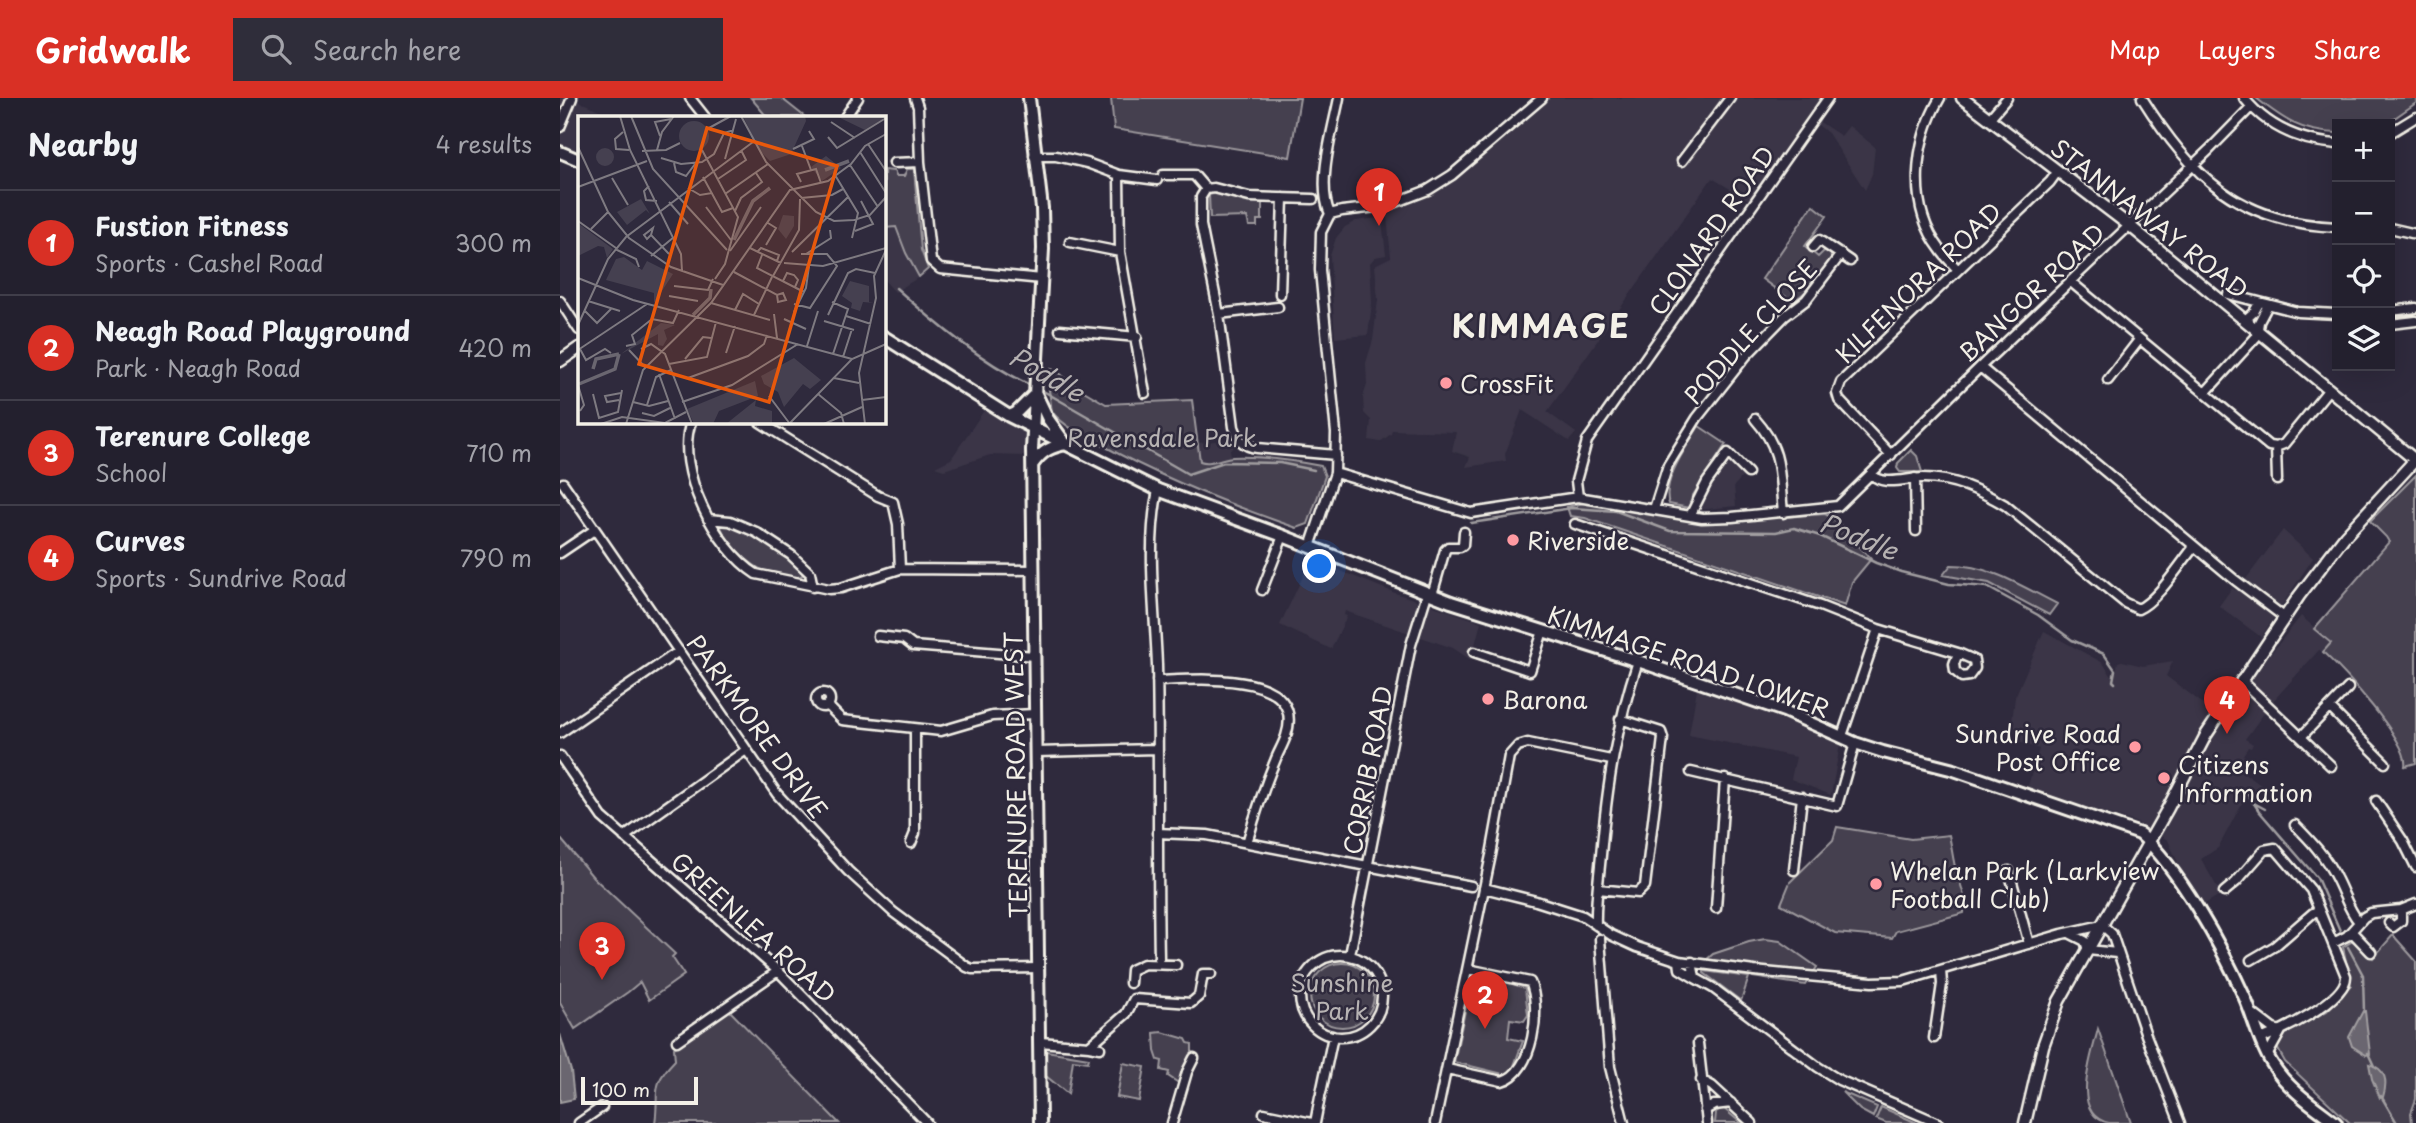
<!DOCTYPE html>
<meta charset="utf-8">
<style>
:root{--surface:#23202e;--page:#2f2d3a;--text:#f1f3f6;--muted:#a3a3aa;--line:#403e4a;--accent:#d93025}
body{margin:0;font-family:"Playpen Sans",sans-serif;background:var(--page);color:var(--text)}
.controls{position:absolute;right:21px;top:21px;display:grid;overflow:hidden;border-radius:0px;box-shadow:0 7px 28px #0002}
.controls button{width:63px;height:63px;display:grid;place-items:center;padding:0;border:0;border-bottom:2px solid var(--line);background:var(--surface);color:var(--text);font:35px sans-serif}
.scale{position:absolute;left:21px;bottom:18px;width:117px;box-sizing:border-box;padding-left:7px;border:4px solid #f4f1e8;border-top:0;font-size:19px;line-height:24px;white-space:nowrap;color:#f4f1e8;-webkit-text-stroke:5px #2f2a3d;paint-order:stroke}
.you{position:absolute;left:760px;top:469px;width:24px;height:24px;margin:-18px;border:5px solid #fff;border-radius:50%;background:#1a73e8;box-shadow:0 0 0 10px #1a73e833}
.badge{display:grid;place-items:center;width:46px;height:46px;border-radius:50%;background:var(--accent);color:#fff;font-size:23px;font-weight:700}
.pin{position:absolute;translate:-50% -58px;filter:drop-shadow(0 2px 4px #0008)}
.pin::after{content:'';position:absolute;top:37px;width:24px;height:21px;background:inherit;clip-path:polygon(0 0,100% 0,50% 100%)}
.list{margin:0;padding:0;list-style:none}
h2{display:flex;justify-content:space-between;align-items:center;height:91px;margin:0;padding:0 28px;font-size:30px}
h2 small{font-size:23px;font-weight:400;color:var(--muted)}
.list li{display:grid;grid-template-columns:46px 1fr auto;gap:21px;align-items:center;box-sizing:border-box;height:105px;padding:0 28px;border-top:2px solid var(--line)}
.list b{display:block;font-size:26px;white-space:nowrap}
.list p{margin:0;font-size:23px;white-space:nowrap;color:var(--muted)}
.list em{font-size:23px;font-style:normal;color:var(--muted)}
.icon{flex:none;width:38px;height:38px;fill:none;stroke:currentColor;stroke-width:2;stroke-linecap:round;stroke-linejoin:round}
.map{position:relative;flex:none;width:1856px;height:1025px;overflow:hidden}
header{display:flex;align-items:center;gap:42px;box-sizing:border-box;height:98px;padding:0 35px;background:var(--accent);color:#fff}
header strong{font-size:33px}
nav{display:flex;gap:38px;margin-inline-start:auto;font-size:24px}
.search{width:490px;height:63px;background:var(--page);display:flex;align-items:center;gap:18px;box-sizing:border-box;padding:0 24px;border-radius:0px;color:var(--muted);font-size:26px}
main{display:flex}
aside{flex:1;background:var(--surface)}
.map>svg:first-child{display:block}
</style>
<header>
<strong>Gridwalk</strong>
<div class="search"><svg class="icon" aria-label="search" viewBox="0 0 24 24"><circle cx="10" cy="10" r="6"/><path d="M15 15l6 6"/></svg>Search here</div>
<nav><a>Map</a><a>Layers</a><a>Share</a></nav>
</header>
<main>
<aside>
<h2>Nearby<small>4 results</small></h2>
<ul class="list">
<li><span class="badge">1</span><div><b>Fustion Fitness</b><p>Sports · Cashel Road</p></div><em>300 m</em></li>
<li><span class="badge">2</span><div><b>Neagh Road Playground</b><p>Park · Neagh Road</p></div><em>420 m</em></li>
<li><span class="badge">3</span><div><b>Terenure College</b><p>School</p></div><em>710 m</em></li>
<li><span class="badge">4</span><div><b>Curves</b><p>Sports · Sundrive Road</p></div><em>790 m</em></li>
</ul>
</aside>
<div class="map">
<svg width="1856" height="1025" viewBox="0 0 1856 1025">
<rect width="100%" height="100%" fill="#2f2a3d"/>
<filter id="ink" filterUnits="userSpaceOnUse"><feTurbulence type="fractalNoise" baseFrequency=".0143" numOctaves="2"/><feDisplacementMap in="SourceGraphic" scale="14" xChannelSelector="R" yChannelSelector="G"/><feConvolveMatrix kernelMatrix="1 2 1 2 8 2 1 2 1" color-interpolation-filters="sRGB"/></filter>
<g filter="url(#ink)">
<!-- built -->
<path fill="#3b3647" d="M0,0H11L55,19H19V56L0,46Z
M982,0H1268L1255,21L1281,38L1289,28L1315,49L1312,76L1305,92L1268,35L1253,23L1194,105L1152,80L987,314L1016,335L1009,343L962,312L945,356L946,363L906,369L910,359L892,353L896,334L832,332L831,336L820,344L809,342L811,322L804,315L803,299L807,287L806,265L813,242L818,202L815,167L831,159L826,108L868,92Z
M818,120L822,123L826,157L815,159L810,165L812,205L808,237L775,240L770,158L776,140L785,129L796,123Z
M336,128L346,155L359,179L335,194L324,182V130Z
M425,311L465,334L466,358L430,357L384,372L375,369L391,361Z
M674,341V350L670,351L671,359L646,365L640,363L638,345Z
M1167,364L1183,378L1174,388L1176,408L1137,412L1157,375Z
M1723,432L1753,460L1701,539L1659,508L1672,490L1677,493Z
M751,461L835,495L921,524L911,562L893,550L785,513L784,517L787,518L771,551L720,527Z
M1741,518L1772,545L1763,554L1759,552L1713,603L1685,641L1693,646L1691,650L1688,649L1683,657L1686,659L1677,670L1701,687L1695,696L1689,692L1658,750L1641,761L1661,796L1643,807L1622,774L1608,742L1575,724L1467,691L1479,651L1456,643L1458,637L1451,632L1455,599L1484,533L1543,565L1554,582L1558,564L1562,563L1583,568L1613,563L1606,578L1658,617L1681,582L1692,579Z
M1137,591L1222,621L1280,646L1271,697L1231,681L1236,659L1129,637Z"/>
<!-- green -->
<path fill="#454050" stroke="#9c989c" stroke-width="2" d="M191,0H221L245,19H207Z
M551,0H740L730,59L554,31Z
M1696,0H1856V5L1826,26H1777V35C1741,34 1724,22 1696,0Z
M347,71H354L361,152L368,171L359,179L346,155L336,129L324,130V72L334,73L336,78H344Z
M656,95L702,105V122H697V128H689L687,119L650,120L649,97Z
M1253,107L1267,118L1245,148L1258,159L1264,153L1271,154V160L1250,190L1233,204L1202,181Z
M491,271L497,273L512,286L546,306L632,302L640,363C650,367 662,360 673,359C703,358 731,362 761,368L765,378L748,426L737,430C670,407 604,381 542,347C524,338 506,330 492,314L489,292Z
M1139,328L1166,346L1132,399L1129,410L1109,406C1101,383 1128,347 1139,328Z
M1351,352L1357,358L1362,374H1340L1337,370L1338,365Z
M1856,377V665L1845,668C1850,644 1782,572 1763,554L1771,545L1754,531L1829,444L1826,439L1810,423Z
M1036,402L1061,405L1133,424H1156L1265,416L1276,422L1311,461L1292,484L1285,508L1025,420L1010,418L1007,409Z
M166,426C187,432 234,456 243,477C215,492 171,454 161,429Z
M1391,467C1430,467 1463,489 1497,506L1489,517L1429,485L1383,477Z
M1277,729L1351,741L1389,737C1392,750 1393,764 1397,776C1402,790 1406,799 1404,815L1336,833L1332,840L1275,835L1221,806L1230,784L1273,742Z
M0,740L33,779L115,856L112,859L124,877L89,902L80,884L68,894L15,931L0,905Z
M1833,837L1856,863V1001L1851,1015L1852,1025H1790L1725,964L1715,946L1721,938L1767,913L1791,887L1783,849L1796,841L1813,860Z
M1205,841L1220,843L1257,869L1245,887L1193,879L1189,876L1136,871L1153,856L1189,844Z
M750 897a32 32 0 1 1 64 0a32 32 0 1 1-64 0Z
M1144,873L1189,879L1181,903L1144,875Z
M918,880L940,882L965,890L968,917L964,923L950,921L948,940L963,943L951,976H943L894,964L911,885Z
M169,912L279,1025H95C100,993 89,989 115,962L114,950Z
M1538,931L1571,1025C1564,1025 1555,1025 1549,1025C1509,1016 1532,957 1538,931Z
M602,934L626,941L628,945L632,946V956L621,983L617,984L608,978L609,974L601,972L602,963L598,962L595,953L594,935Z
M486,953L529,960L528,964L513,962L508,996L486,978Z
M563,965L585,969L579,1003L557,999Z
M1282,994L1317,1009L1313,1019L1300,1012Z
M1321,1009L1357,1025H1326L1316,1021Z
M1163,1010L1181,1025H1155L1156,1014Z"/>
<!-- water -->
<path fill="#6a6670" stroke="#a19ea0" stroke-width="2" d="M1803,913H1805L1810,956L1806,957L1792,948L1789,939Z
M0,936L11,973L14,1001L0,1004Z
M1809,966C1826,971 1828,983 1823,999L1820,1000L1812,981Z"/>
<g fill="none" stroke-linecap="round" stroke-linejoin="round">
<!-- stream -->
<path stroke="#a19ea0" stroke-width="2.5" d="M336,190C376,226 423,265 472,288
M478,290L628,376L664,364L720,365L754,372
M911,425L1012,410L1056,413L1110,433L1216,434L1234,430L1260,438L1316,465L1341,474L1389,486L1427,489L1478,517L1512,542L1544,556L1555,572L1553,583L1555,585
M1687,695L1699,713L1757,780L1781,835
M1692,704L1705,711
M1788,849L1803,877L1804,914
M1808,955L1814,968
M1821,998L1837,1025"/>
<defs>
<path id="minor" d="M130,0L145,19
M355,0L358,9L360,64L371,163L380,171L482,181
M1380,0C1354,44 1347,108 1380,151C1385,159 1392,165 1398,172
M1582,0C1632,79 1679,125 1777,129
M1684,0C1708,30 1740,43 1777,46
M285,19L298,0
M1429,21L1447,0
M0,29L12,0
M1830,35L1856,19
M474,58H496L527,65L559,77L597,82
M1122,63L1170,0
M334,65L360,64
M559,77L560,154L585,295
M603,77H634L646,91
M646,91L641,99V127L659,216L674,329C679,342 682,348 697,350L776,357
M646,91L654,90L689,99L753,101
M770,116L782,113L826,108L868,92L892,77L982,0
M770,116C756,85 773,32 779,0
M1830,130L1856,136
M510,144L560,154
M1253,149L1259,142L1290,163
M1511,184L1709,348L1716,349L1724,346L1769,291
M720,196L723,100
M1668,196L1738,214L1777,216
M0,203L19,232
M1830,213L1856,210
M659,216L718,209
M1685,222L1694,214L1699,205
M1830,226L1856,223
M500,232L577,239
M1420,269L1675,482L1724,519
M1548,282L1579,242
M1645,295L1697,238L1699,224L1708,207
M1195,321C1223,352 1219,376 1223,415
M131,324C114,371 156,451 196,476L269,491L281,490L340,471L473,472
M200,324L318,398L333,404L338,426L340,471
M1716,349L1717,382
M1331,357L1279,302L1277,295L1281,284L1490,84L1498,73
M775,375L911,415L1018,399L1142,420L1172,419L1278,408L1420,269L1649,52L1691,9
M1311,376C1324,389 1346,380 1363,380C1394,380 1419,392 1445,407L1565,505L1578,511C1597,503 1620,466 1634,449
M1355,380L1356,433
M3,385L217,696L288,773L333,814L407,869L412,871L479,870
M598,392C586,446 595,511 597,567C599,664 597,762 599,860
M1018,399L1016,383L1027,343L1268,0
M1094,411L1108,367L1137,320L1186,258L1225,218L1246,202L1281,156
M1130,418L1147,384L1168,355L1188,375
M148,421L170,423L196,434L231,457L250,475L253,489
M1015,426L1260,508L1318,531L1398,555
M750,449L775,375L776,335L760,172L761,134L770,116
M0,455L34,432
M702,492L723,438
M872,497L885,452L888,449H900L903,447L904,434
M318,538L344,541L353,548L474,558
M914,554L970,573L983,533
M1398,555L1414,562L1415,570L1409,578L1402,579L1395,573L1394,566Z
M1681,582L1771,668
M597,583C633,582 748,570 726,638C723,647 718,655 715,663C704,689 695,717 687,745
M256 602a7 7 0 1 1 14 0a7 7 0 1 1-14 0Z
M267,607L282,622L381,633L432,618L475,616
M1770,610L1825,665
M0,635L119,553
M1282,638L1318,531
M1741,639L1788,590
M476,654L596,651
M0,658L42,719L218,873L367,1025
M1131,674L1277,708L1295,645
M1816,703L1843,743L1856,769
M1735,727C1751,743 1766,759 1776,780C1784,795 1788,811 1799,824
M597,735L647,737L911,788
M64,739L186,652
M351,745L355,735V632
M1234,772L1242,699
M1449,773L1469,846
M924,790L976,803L1023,818L1051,837L1077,849L1119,863L1194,873L1312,884L1343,883L1502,836L1542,827L1552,836L1586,937L1620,1025
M1038,791L1078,795L1085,788L1103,640L1101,634L1060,621
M1664,794L1676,784L1704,752L1715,750L1751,792L1786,878C1787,902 1721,933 1701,941
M1156,810L1165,681
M1829,825L1833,829L1841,823V812
M1036,827C1035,804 1039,780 1041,757C1047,688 1056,629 1078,563
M1792,834L1811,854
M1511,836L1525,843L1528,852L1557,855
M1040,841L1050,969L1064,1025
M1773,845L1787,838L1804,819L1811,815L1841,812L1856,806
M740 898a41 41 0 1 1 82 0a41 41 0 1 1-82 0Z
M790,857L851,547L867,496
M1691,862L1715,848L1753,815L1759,812
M1119,863L1120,871L1135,880
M1132,864L1135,880L1153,890L1258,969L1279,982L1378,1025
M570,885L571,872L584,866L616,867
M1692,915L1713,931L1721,933
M1374,940L1382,886L1381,872
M117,943L218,873
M480,944L529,948L566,916L574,901L631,905L639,898L643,876H651
M1138,945L1147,1025
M529,948L540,950
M1707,958L1721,933
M887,971L942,983C973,975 982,909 970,884L908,871
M1141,982L1152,988L1192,1025
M761,995L773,938
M1145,1012L1154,1007L1171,1005
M704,1015L752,1025
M19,1025L42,1009
M612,1025L627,974L634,960
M755,1025L760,999
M875,1025L931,757L949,658L958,648L968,645L1051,662"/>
<path id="tertiary" d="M1402,0L1570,128L1855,362
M0,263L19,250
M1465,1025L1483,948L1499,903L1608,710L1646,637L1739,498L1785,438L1856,361"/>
<path id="secondary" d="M469,0L482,110L483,151L472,352L480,1025
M0,54L19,62
M324,239L449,318L598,392L723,438L891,504L1078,563L1224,613L1295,645L1323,654L1394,672L1580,736C1618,769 1663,851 1684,898C1694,920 1699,946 1713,967C1728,991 1754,1008 1776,1025
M476,296L488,321L503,342
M449,318L456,315L475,296
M473,366C482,353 492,348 507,346"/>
</defs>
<!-- minor casing -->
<use href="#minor" stroke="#f4f1e8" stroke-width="13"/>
<!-- tertiary casing -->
<use href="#tertiary" stroke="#f4f1e8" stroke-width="15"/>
<!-- secondary casing -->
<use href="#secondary" stroke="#f4f1e8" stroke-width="16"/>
<!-- minor -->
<use href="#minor" stroke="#2f2a3d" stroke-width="8"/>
<!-- tertiary -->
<use href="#tertiary" stroke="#2f2a3d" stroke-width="10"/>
<!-- secondary -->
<use href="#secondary" stroke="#2f2a3d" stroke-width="10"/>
</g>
</g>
<!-- markers -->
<g fill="#ff9aa2" stroke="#2f2a3d" stroke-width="2.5">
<circle cx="886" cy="285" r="7"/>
<circle cx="953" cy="442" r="7"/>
<circle cx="928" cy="601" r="7"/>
<circle cx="1575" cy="649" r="7"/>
<circle cx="1604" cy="680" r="7"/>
<circle cx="1316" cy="786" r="7"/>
</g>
<g text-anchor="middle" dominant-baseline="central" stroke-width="5" stroke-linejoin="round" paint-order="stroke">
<!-- street labels -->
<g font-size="24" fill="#f4f1e8" stroke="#2f2a3d">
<text transform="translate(1590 120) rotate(38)">STANNAWAY ROAD</text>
<text transform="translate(1151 132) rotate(-55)">CLONARD ROAD</text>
<text transform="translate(1358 184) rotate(-44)">KILFENORA ROAD</text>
<text transform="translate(1471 194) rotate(-43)">BANGOR ROAD</text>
<text transform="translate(1190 233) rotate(-48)">PODDLE CLOSE</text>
<text transform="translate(1129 563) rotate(19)">KIMMAGE ROAD LOWER</text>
<text transform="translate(198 628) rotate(54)">PARKMORE DRIVE</text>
<text transform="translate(807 672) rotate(-79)">CORRIB ROAD</text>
<text transform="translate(455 677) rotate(-91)">TERENURE ROAD WEST</text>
<text transform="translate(194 829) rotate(42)">GREENLEA ROAD</text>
</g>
<!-- poi labels -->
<g font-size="24" fill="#f4f1e8" stroke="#2f2a3d" text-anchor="start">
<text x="900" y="285">CrossFit</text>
<text x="967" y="442">Riverside</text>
<text x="942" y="601">Barona</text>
<text x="1561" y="635" text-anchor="end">Sundrive Road<tspan x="1561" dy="28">Post Office</tspan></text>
<text x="1618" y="666">Citizens<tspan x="1618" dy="28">Information</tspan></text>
<text x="1330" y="772">Whelan Park (Larkview<tspan x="1330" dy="28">Football Club)</tspan></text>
</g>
<!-- park labels -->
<g font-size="24" fill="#b7b3b3" stroke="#2f2a3d">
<text x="602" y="339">Ravensdale Park</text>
<text x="782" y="884">Sunshine<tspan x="782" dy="28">Park</tspan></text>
</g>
<!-- water labels -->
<g font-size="26" font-style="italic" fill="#b6b2b2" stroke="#2f2a3d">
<text transform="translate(487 276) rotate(30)">Poddle</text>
<text transform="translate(1299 438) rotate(22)">Poddle</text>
</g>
<!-- district labels -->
<g font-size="32" font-weight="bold" letter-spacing="2" fill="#f4f1e8" stroke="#2f2a3d">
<text x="981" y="227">KIMMAGE</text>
</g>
</g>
<!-- overview -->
<g transform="translate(18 18)">
<rect width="308" height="308" fill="#2f2a3d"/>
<path d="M165,0H227L228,5L213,38L192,45L181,34ZM258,0H308V1L287,14ZM101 20a15 15 0 1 1 30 0a15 15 0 1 1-30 0ZM18 41a9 9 0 1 1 18 0a9 9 0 1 1-18 0ZM248,40L263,52L244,65L233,51ZM63,83L72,98L68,94L49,109L39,96ZM205,99L216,100V110L208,123L200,113ZM0,107L35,133L29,142L26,131L20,130L0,140ZM46,141L64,154L69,145L95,158L76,187V177L28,164L38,143ZM272,165L291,170V186L296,187L285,186L282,195L273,192L274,187L264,180ZM83,207L97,209L86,214L89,223L85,230L80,229V218L43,238ZM216,242L243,264L232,273L225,268L206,291L200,276L186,268L183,260ZM177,265L180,280L141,295L135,308H116L109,293ZM178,284L177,290L194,295V308H148Z" fill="#454050"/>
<path fill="none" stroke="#6a6670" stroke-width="3.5" d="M247,54L271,45M156,124L175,85L192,72M115,199L132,182L133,173M15,253L18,243L41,238M1,268L37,253L41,238"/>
<path fill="none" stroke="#7e7a81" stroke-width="2" d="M42,0L52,34L103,138L104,155M53,0L75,53L149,134M163,0L188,46L238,96L256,105L276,104L292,99L308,81M253,6L277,22M131,12L153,0M45,16L37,23L38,33L51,34M82,20L77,6L93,3M250,21L259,32L308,2M290,28L308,55M224,30L233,54M0,31L30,96L51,122L93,151L145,169M215,33L236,23L231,15M79,34L84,16L96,0M124,34L160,101L147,148L137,163M64,35L88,34L102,27M282,36L308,77M83,42L103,48L124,46L136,38L146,17L156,14M147,43L158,3M96,47L98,56L108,60L117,48M272,49L300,91M257,59L280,97L274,122M125,61L144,96L155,92M34,62L50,89M140,63L168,44L163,34M223,66L219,58L238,53L243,67M71,70L66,75L68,84L79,85M0,71L69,45M110,72L122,79L134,77M147,78L190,48M223,82L254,79L265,73M91,86L110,108M128,91L153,124M157,95L163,82L184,66L178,57M0,105L38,132M13,113L30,96M277,115L295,108L283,85M73,119L69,123L66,119L75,112L73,119L91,138M188,129L198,112L190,107M172,132L203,147M37,133L58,143L61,151M152,135L183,91M179,136L183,132L201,139L199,145M214,136L270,81M228,138L253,122L252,114M184,139L179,152L226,176M73,140L96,121M206,147L245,150L308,132M156,156L199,179L205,177L208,184L200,186L199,179M195,160L221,114L222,83M0,162L55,184L274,243M205,165L209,157L216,159L220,164L217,171M96,170L130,174L135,163M91,180L120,185M10,185L42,195M254,186L270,193L255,238M133,187L192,204M216,188L232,192L259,150L249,138H223M6,194L19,207L33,193M157,194L165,178L181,188M216,196L228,172L231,150M196,198L199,222M176,199L194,161M250,199L270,157L278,153L297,157M268,200L293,208M206,203L228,213M246,205L276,214M0,209L30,143L48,121L175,26M48,230L57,228L54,219L74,203L95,207L101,194M229,230L240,195M2,233L8,244L27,233L33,237M63,233L73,228L87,238L114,308M0,234L69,188M51,234L67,251M148,237L157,210M265,241L274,213M107,243L125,221L133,222M91,248L129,241L138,206M81,258L97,303M110,262L170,240L186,228L189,219M256,262L281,267M0,269L6,289L2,295M15,278L21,302L40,296L44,274M240,278L263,297L266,308M191,280L212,308M41,284L29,286L27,280L43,277M284,284L308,281M55,286L71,290L90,285M104,286L154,269L220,228M69,289L78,261L93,254M64,297L76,300L92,292M23,308L44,301L87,307L108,296M48,308L65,254L133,187L212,74L250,65L273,48L287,30L308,18M211,308L274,243L308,228M246,308L284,291M287,308L281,257L298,182L296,160L308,134"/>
<path fill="#e8590c" fill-opacity="0.15" stroke="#e8590c" stroke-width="3.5" d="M129,12L259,50L191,286L61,248Z"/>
<rect width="308" height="308" fill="none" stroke="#f4f1e8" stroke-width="3.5"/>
</g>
</svg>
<div class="controls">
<button>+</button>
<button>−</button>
<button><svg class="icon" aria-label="locate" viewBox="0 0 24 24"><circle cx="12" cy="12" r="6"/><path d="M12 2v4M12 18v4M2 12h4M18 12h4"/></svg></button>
<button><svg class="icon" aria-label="layers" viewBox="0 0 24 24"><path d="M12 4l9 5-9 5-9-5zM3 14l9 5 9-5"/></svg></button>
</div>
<div class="scale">100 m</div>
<div class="you"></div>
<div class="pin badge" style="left:819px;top:128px">1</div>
<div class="pin badge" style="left:925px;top:931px">2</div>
<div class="pin badge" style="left:42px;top:882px">3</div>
<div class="pin badge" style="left:1667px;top:636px">4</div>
</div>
</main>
